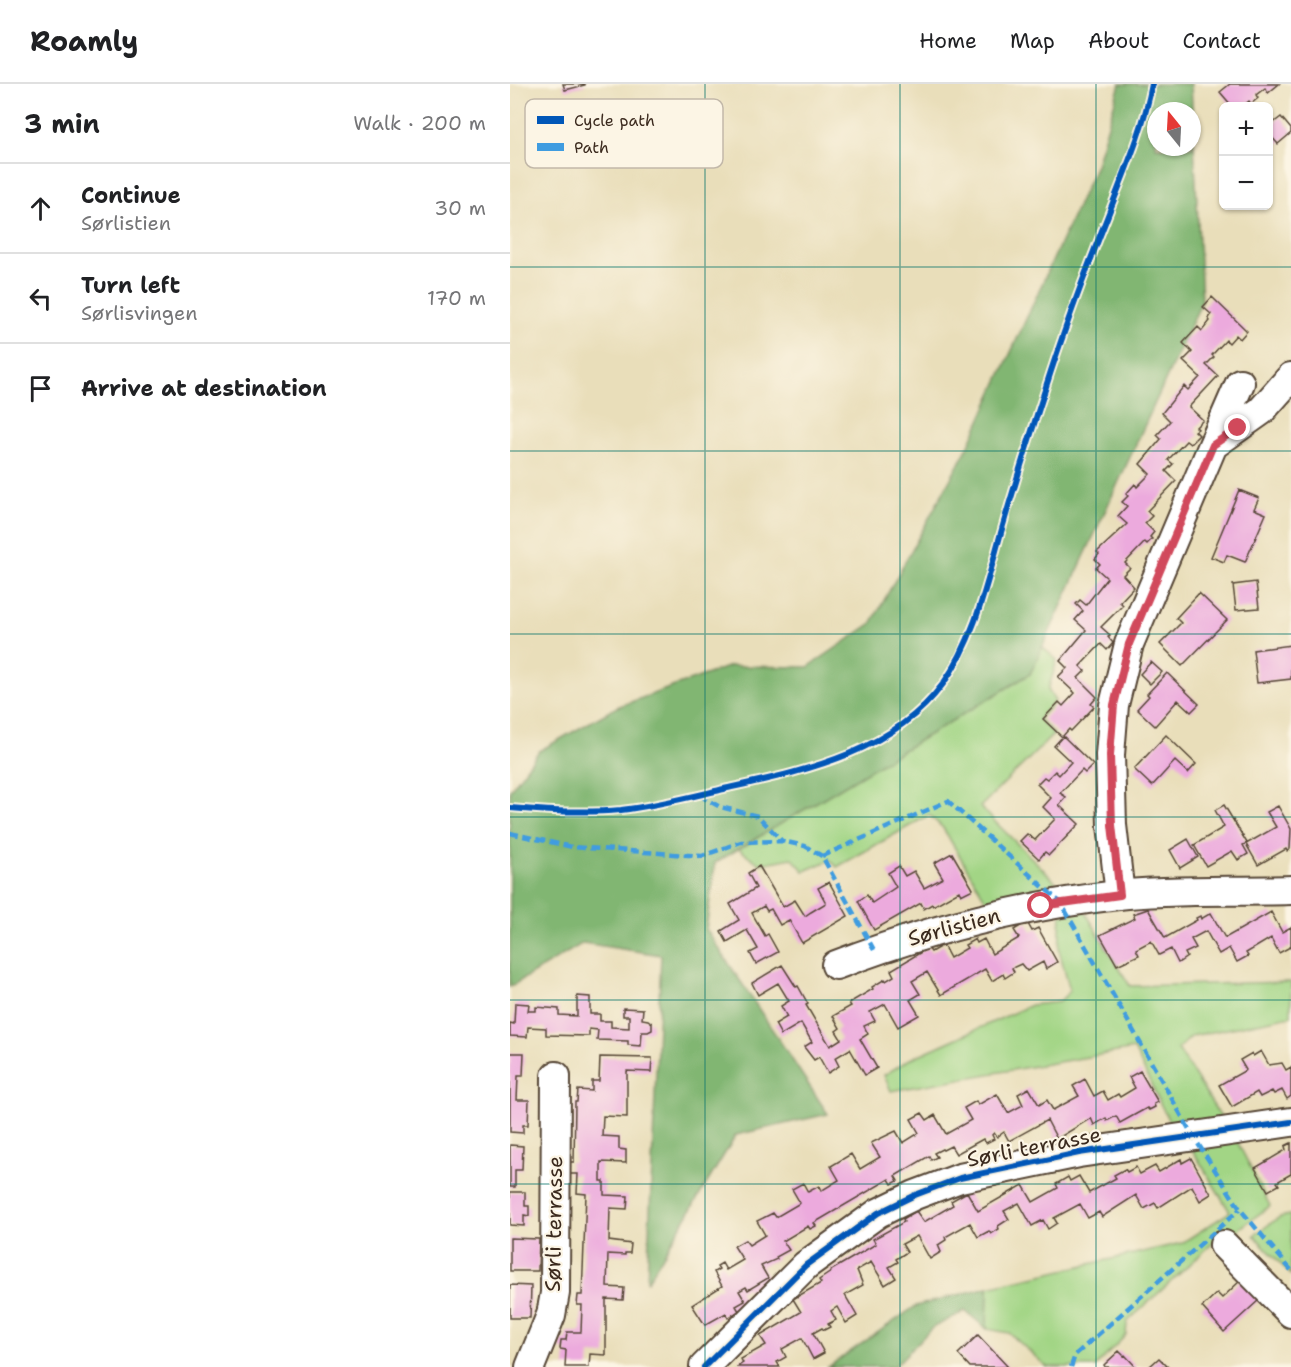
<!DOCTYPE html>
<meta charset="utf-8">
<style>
:root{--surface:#fff;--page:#f2f2f2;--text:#202124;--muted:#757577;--line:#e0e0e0}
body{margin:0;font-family:"Shantell Sans",sans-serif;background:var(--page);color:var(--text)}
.controls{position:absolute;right:18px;top:18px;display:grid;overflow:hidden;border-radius:9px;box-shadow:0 2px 4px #0004}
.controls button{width:54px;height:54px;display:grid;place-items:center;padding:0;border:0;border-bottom:2px solid var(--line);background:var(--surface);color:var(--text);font:30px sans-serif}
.compass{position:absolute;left:637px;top:18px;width:54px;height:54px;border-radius:50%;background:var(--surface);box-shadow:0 2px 4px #0004;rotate:342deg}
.stop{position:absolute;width:18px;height:18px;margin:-14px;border:4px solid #d1495b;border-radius:50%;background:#fff}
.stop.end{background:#d1495b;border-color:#fff;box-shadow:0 2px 6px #0008}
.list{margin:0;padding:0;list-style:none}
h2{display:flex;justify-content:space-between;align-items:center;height:78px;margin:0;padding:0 24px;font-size:26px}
h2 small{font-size:20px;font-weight:400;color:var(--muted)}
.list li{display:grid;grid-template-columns:39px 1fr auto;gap:18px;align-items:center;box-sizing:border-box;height:90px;padding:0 24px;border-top:2px solid var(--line)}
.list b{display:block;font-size:22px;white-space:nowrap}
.list p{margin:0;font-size:20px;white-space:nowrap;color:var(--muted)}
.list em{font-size:20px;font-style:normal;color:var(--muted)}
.icon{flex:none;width:33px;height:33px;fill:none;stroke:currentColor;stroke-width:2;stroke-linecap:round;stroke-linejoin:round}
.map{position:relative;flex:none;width:781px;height:1283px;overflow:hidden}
header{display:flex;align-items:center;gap:36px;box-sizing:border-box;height:84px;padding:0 30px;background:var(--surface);border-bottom:2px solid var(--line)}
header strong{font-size:28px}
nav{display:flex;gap:33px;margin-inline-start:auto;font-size:21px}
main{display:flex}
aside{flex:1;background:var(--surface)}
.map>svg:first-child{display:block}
</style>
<header>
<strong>Roamly</strong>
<nav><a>Home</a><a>Map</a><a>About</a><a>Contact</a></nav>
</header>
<main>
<aside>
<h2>3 min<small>Walk · 200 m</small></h2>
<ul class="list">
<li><svg class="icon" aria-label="ahead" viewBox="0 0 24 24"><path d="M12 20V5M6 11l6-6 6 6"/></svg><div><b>Continue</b><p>Sørlistien</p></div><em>30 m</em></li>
<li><svg class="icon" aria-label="left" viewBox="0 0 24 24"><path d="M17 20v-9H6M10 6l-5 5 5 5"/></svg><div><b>Turn left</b><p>Sørlisvingen</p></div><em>170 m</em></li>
<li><svg class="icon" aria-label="arrive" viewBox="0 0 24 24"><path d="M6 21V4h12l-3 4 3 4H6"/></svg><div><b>Arrive at destination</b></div></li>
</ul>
</aside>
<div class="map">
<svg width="781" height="1283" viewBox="0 0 781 1283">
<rect width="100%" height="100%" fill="#fcf5e5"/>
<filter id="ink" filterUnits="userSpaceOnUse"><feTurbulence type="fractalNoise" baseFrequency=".0167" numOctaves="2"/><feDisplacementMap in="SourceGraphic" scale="12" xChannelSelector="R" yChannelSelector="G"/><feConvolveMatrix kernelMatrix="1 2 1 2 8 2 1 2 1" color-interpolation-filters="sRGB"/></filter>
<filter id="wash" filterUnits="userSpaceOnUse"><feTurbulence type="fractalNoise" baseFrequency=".008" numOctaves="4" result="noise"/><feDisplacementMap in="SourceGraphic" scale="24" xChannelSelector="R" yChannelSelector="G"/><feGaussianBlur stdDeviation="1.35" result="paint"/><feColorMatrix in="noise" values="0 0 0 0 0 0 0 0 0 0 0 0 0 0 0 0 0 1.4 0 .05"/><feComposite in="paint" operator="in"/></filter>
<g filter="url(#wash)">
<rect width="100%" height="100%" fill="#e9deba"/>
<!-- green -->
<path fill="#a2d585" stroke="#6e8052" stroke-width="1.5" d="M532,563L547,576L538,606L545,617L529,635L544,650L470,723L547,799L477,818L433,744L419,731L327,783L320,776L294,787L282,774L250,780L229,765L520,590Z
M574,826L620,902L781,898V932L682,952L668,965L715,1040L663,1046L624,965L381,1007L374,991L400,975L521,921L549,918L560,907L549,866L551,831Z
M726,1055L760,1122L726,1147L715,1148L617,1238L616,1251L585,1283H537L499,1249L477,1245L478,1203L672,1159L720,1128L680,1062Z
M781,1131V1191L744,1151L770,1133Z"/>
<!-- forest -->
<path fill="#81b672" stroke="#5e7048" stroke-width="1.5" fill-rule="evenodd" d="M610,0H681L692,217L520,590L205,779L196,845L318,1030L226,1051L137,1198L151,871L73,859L0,903V706L29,667L107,623L220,582L298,583L361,540L458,363L586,81ZM646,27H682V63H646Z
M478,1203L477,1245L455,1227L422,1244L384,1283H318L406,1222Z"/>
<g id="blocks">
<!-- building -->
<path fill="#ecaadd" d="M53,0H75V1L55,6Z
M720,0H769L758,9L755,4L746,11L748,14L741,20L739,17L733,22H722L710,8Z
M771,33L781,45V49L768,60L758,49V43Z
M702,213L737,247L730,255L726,251L719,259L716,256L702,271L704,273L696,281L708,292L679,323L693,336L686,343L688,345L685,347L689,351L680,360L676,357L658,376L663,380L656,387L666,397L637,427L642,432L635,439L644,448L640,453L642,455L637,460L635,458L615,479L620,484L613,491L624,503L610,518L613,521L591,543L600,551L598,553L603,559L597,566L591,560L570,582L575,587L568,594L587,613L581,620L584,623L561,647L559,645L552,653L533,635L549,618L553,622L565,609L548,593L557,584L550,577L576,546L565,536L573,527L566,520L570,516L576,521L597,494L586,484L590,480L585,475L589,470L587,468L617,440L608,432L617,422L612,418L618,412L616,410L625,400L627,403L640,390L630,380L651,355L647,351L660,337L652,329L674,302L678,306L690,293L673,277L682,268L673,259L688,243L692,247L700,237L698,234L701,230L693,223Z
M729,406L749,414L744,425L756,430L735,478L717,471L714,478L701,473Z
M746,498L749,524L726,526L723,501Z
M689,509L717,536L672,582L650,560L671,539L666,534Z
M781,561V595L747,599L743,566Z
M641,578L652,588L640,600L630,590Z
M657,589L689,620L681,628L668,616L645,642L627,625L639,612L637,610Z
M656,651L686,680L678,689L665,677L642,702L624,685Z
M553,652L583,681L575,689L572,686L550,709L556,713L549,721L569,740L539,771L535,768L529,775L510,757L517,750L525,756L545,735L533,723L541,714L527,700L534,693L537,695L545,687L549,691L561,678L544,662Z
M714,721L737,759L733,761L738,770L728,776L722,767L696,782L684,761L714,743L705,726Z
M768,722L781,745L780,765L777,767L776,765L748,781L736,760L766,743L757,728Z
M678,755L688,773L670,784L660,766Z
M442,769L463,805L451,811L449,807L423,822L422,820L414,825L411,819L364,846L348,817L357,811L362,819L386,803L378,789L389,782L395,792L404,787L414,804L433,794L424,779Z
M249,782L273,823L285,816L295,832L301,828L316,819L308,804L319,798L338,832L292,859L279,836L270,841L261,825L257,827L254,822L242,829L255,852L258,850L268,868L246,880L240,869L248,865L237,846L217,858L211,847L229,836L220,820L246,804L238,789Z
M638,825L655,854L687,836L686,834L690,832L691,835L701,829L715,854L761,828L772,848L781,843V865L780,863L769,869L761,854L736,869L738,872L727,878L719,864L709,870L696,847L681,855L686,864L675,869L677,873L668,879L661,865L649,871L641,857L626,865L629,871L607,881L590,851L625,834L623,830Z
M517,838L522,847L528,844L547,878L536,885L533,878L517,887L511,880L502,884L504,888L495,894L493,890L482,897L475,885L431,911L417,888L402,897L410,910L400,916L409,931L388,943L375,920L360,928L365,937L354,942L358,950L350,955L367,984L355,991L340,965L325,974L329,982L318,989L309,973L304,976L294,963L302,958L291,939L271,951L265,940L277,933L271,922L279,917L268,899L248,911L242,899L272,881L286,903L288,902L298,920L296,921L320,962L331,955L326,947L330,944L323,932L341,922L339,919L363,905L362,903L375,895L376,897L384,892L381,886L418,864L421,868L433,861L440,874L457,864L455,861L465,855L467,859L474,855L482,870L509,854L504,846Z
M67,912L80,913V930H90V937H101V943L119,944V932H113V924L133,925L132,935L138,936L142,939V946L138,948H132L131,962L118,961V957L87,956L88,946L79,945V952L36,951V944L18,943L17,953L0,952V939L4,940L5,919L19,920L18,927H26V923L49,925V931L67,932Z
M751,967L759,981L772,979L776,986L781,983V1012L777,1015L772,1006L764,1010L762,1007L750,1013L747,1008L722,1023L709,1001L736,986L730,976L742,969L743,972Z
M0,969H14L13,992H8L7,1016H19L18,1041H13V1049L0,1048Z
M90,973L142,974L141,988L117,987V1033L93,1032L92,1052L109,1053V1065L116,1066V1079L91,1078V1097H94V1111L118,1112L117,1125L100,1124L99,1157L121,1160L120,1169H115V1171L98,1170L97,1203L114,1204L113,1216L96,1215V1271L80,1270L79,1283H55L56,1266L50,1265L51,1256H56L57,1248H71L72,1221H67L68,1211H72L76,1110L67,1109L68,1090H59L60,1078H64L65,1018H67L68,1006L82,1007V997H89Z
M630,987L648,1018L644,1020L645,1023L639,1026L637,1024L610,1039L606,1032L597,1037L596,1034L584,1041L581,1034L547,1055L537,1036L499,1057L494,1048L487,1053L484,1049L482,1051L484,1055L476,1059L473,1055L446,1070L441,1062L433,1066L432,1065L424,1069L427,1073L421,1076L419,1072L385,1092L388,1097L382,1100L379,1095L304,1139L306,1142L300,1145L298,1142L273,1157L279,1166L266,1173L267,1175L251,1182L258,1194L238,1206L236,1203L229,1207L235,1217L226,1222L229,1227L218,1234L216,1229L195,1241L182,1221L212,1202L204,1188L209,1185L207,1182L212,1179L216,1186L233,1176L224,1162L235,1156L239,1161L255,1151L247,1137L263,1129L266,1133L290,1119L282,1105L293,1099L298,1108L309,1102L311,1107L329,1096L321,1082L341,1070L350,1085L370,1073L361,1059L386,1047L393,1059L409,1049L401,1035L412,1029L417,1036L425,1031L436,1050L461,1036L454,1024L466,1017L468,1021L487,1010L498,1029L513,1021L508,1010L519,1004L529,1021L537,1016L543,1026L569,1012L563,1002L575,995L584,1012L593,1007L598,1016L608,1010L610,1013L625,1004L619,993Z
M781,1059V1090L767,1098L769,1101L758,1107L745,1084L776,1066L775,1062Z
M0,1061L13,1062L12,1086H5V1103H0Z
M681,1074L701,1110L690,1117L682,1102L648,1124L645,1119L634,1125L626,1111L592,1133L589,1128L578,1134L570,1120L544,1134L547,1139L538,1145L533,1136L522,1142L509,1119L494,1127L499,1135L488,1142L489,1145L481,1150L479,1147L468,1153L460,1139L435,1153L436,1156L428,1161L431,1168L420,1175L407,1152L392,1160L397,1168L386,1175L388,1178L379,1183L386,1194L375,1201L361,1178L347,1186L353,1201L335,1211L347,1232L336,1239L327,1223L321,1227L326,1236L318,1240L320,1243L314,1246L312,1244L303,1249L314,1269L303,1275L292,1254L272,1265L276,1273L267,1278L270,1283H227L233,1279L231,1275L256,1261L250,1252L291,1228L283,1215L311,1199L309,1196L321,1188L320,1187L366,1160L363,1155L394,1138L393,1135L406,1127L414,1138L443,1121L441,1117L457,1108L468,1127L513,1101L523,1118L548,1104L546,1100L558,1093L560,1097L569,1092L579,1109L606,1094L604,1091L615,1085L617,1088L626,1083L630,1090L645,1082L649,1088L671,1075L672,1079Z
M0,1108H15V1122H19V1132L14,1131V1142L0,1141Z
M0,1154L29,1155L28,1187H0Z
M731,1196L749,1216L714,1248L692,1223L707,1209L712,1214Z
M0,1201L21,1202L20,1234H0Z
M468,1251L498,1283H460L448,1270Z
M609,1267L614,1272L615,1271L626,1283H595L594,1281Z
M649,1274L658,1283H639Z"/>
</g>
</g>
<g filter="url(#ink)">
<use href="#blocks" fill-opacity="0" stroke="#554535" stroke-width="1.5"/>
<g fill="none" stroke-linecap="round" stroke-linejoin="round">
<defs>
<path id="minor" d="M703,361L730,299
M610,811L602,741L600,671L604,621L619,560L703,361L751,327L781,293
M326,881C417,846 510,822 608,811C665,805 724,808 781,806
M714,1161L781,1229
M20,1283L41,1231L45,1209L46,992
M194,1283L296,1181L368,1129L405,1111L450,1094L569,1069L781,1038"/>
</defs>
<!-- minor casing -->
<use href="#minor" stroke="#554535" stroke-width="32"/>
<!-- minor -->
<use href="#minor" stroke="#fff" stroke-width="28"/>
<!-- quiet -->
<path stroke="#3f9ce0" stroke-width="4.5" stroke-dasharray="9 4.5" stroke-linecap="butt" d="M189,711L210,723L248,732L272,757
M0,749L62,763L192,772L231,758L272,757L295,762L312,772L364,866
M312,772L438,717L551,819L683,1052L730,1125L781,1186
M561,1283L565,1271L730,1125"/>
<defs>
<path id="cycleway" d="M0,724C33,727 78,729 111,726C145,722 180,713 214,705C293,687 381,670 433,600C465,555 477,498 492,445C507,392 524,340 541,287C559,232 579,179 600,126C616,85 634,43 642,0
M194,1283L296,1181L368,1129L405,1111L450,1094L569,1069L781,1038"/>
</defs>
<!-- cycleway casing -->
<use href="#cycleway" stroke="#fcf5e5" stroke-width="10"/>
<!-- cycleway -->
<use href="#cycleway" stroke="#0057b8" stroke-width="6"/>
</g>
</g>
<g fill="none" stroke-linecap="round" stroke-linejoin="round" filter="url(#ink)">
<!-- route -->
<path stroke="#d1495b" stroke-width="8" d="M531,822L610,811L602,741L600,671L604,621L619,560L703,361L728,344"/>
</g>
<!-- grid -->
<path fill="none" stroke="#0f766e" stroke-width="1.5" stroke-opacity="0.55" d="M195,0V1283M390,0V1283M586,0V1283M0,183H781M0,367H781M0,550H781M0,733H781M0,916H781M0,1100H781"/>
<g text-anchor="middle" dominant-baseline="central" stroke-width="4.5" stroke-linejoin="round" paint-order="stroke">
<!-- street labels -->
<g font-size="21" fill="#3b2a1e" stroke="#fcf5e5">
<text transform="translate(444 843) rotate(-15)">Sørlistien</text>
<text transform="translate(524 1063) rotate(-11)">Sørli terrasse</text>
<text transform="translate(44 1140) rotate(-89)">Sørli terrasse</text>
</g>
</g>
<!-- legend -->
<rect x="15" y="15" width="198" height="69" rx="9" fill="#fcf5e5" stroke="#c2b8a9" stroke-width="1.5"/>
<rect x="27" y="32" width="27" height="8" fill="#0057b8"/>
<rect x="27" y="59" width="27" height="8" fill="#3f9ce0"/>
<g font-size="16" fill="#3b2a1e">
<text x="64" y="42">Cycle path</text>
<text x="64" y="69">Path</text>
</g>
</svg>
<div class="controls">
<button>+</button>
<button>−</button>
</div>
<svg class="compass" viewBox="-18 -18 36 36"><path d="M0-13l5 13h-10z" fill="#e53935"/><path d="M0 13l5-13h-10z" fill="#757577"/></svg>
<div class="stop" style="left:531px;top:822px"></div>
<div class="stop end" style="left:728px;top:344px"></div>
</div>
</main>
